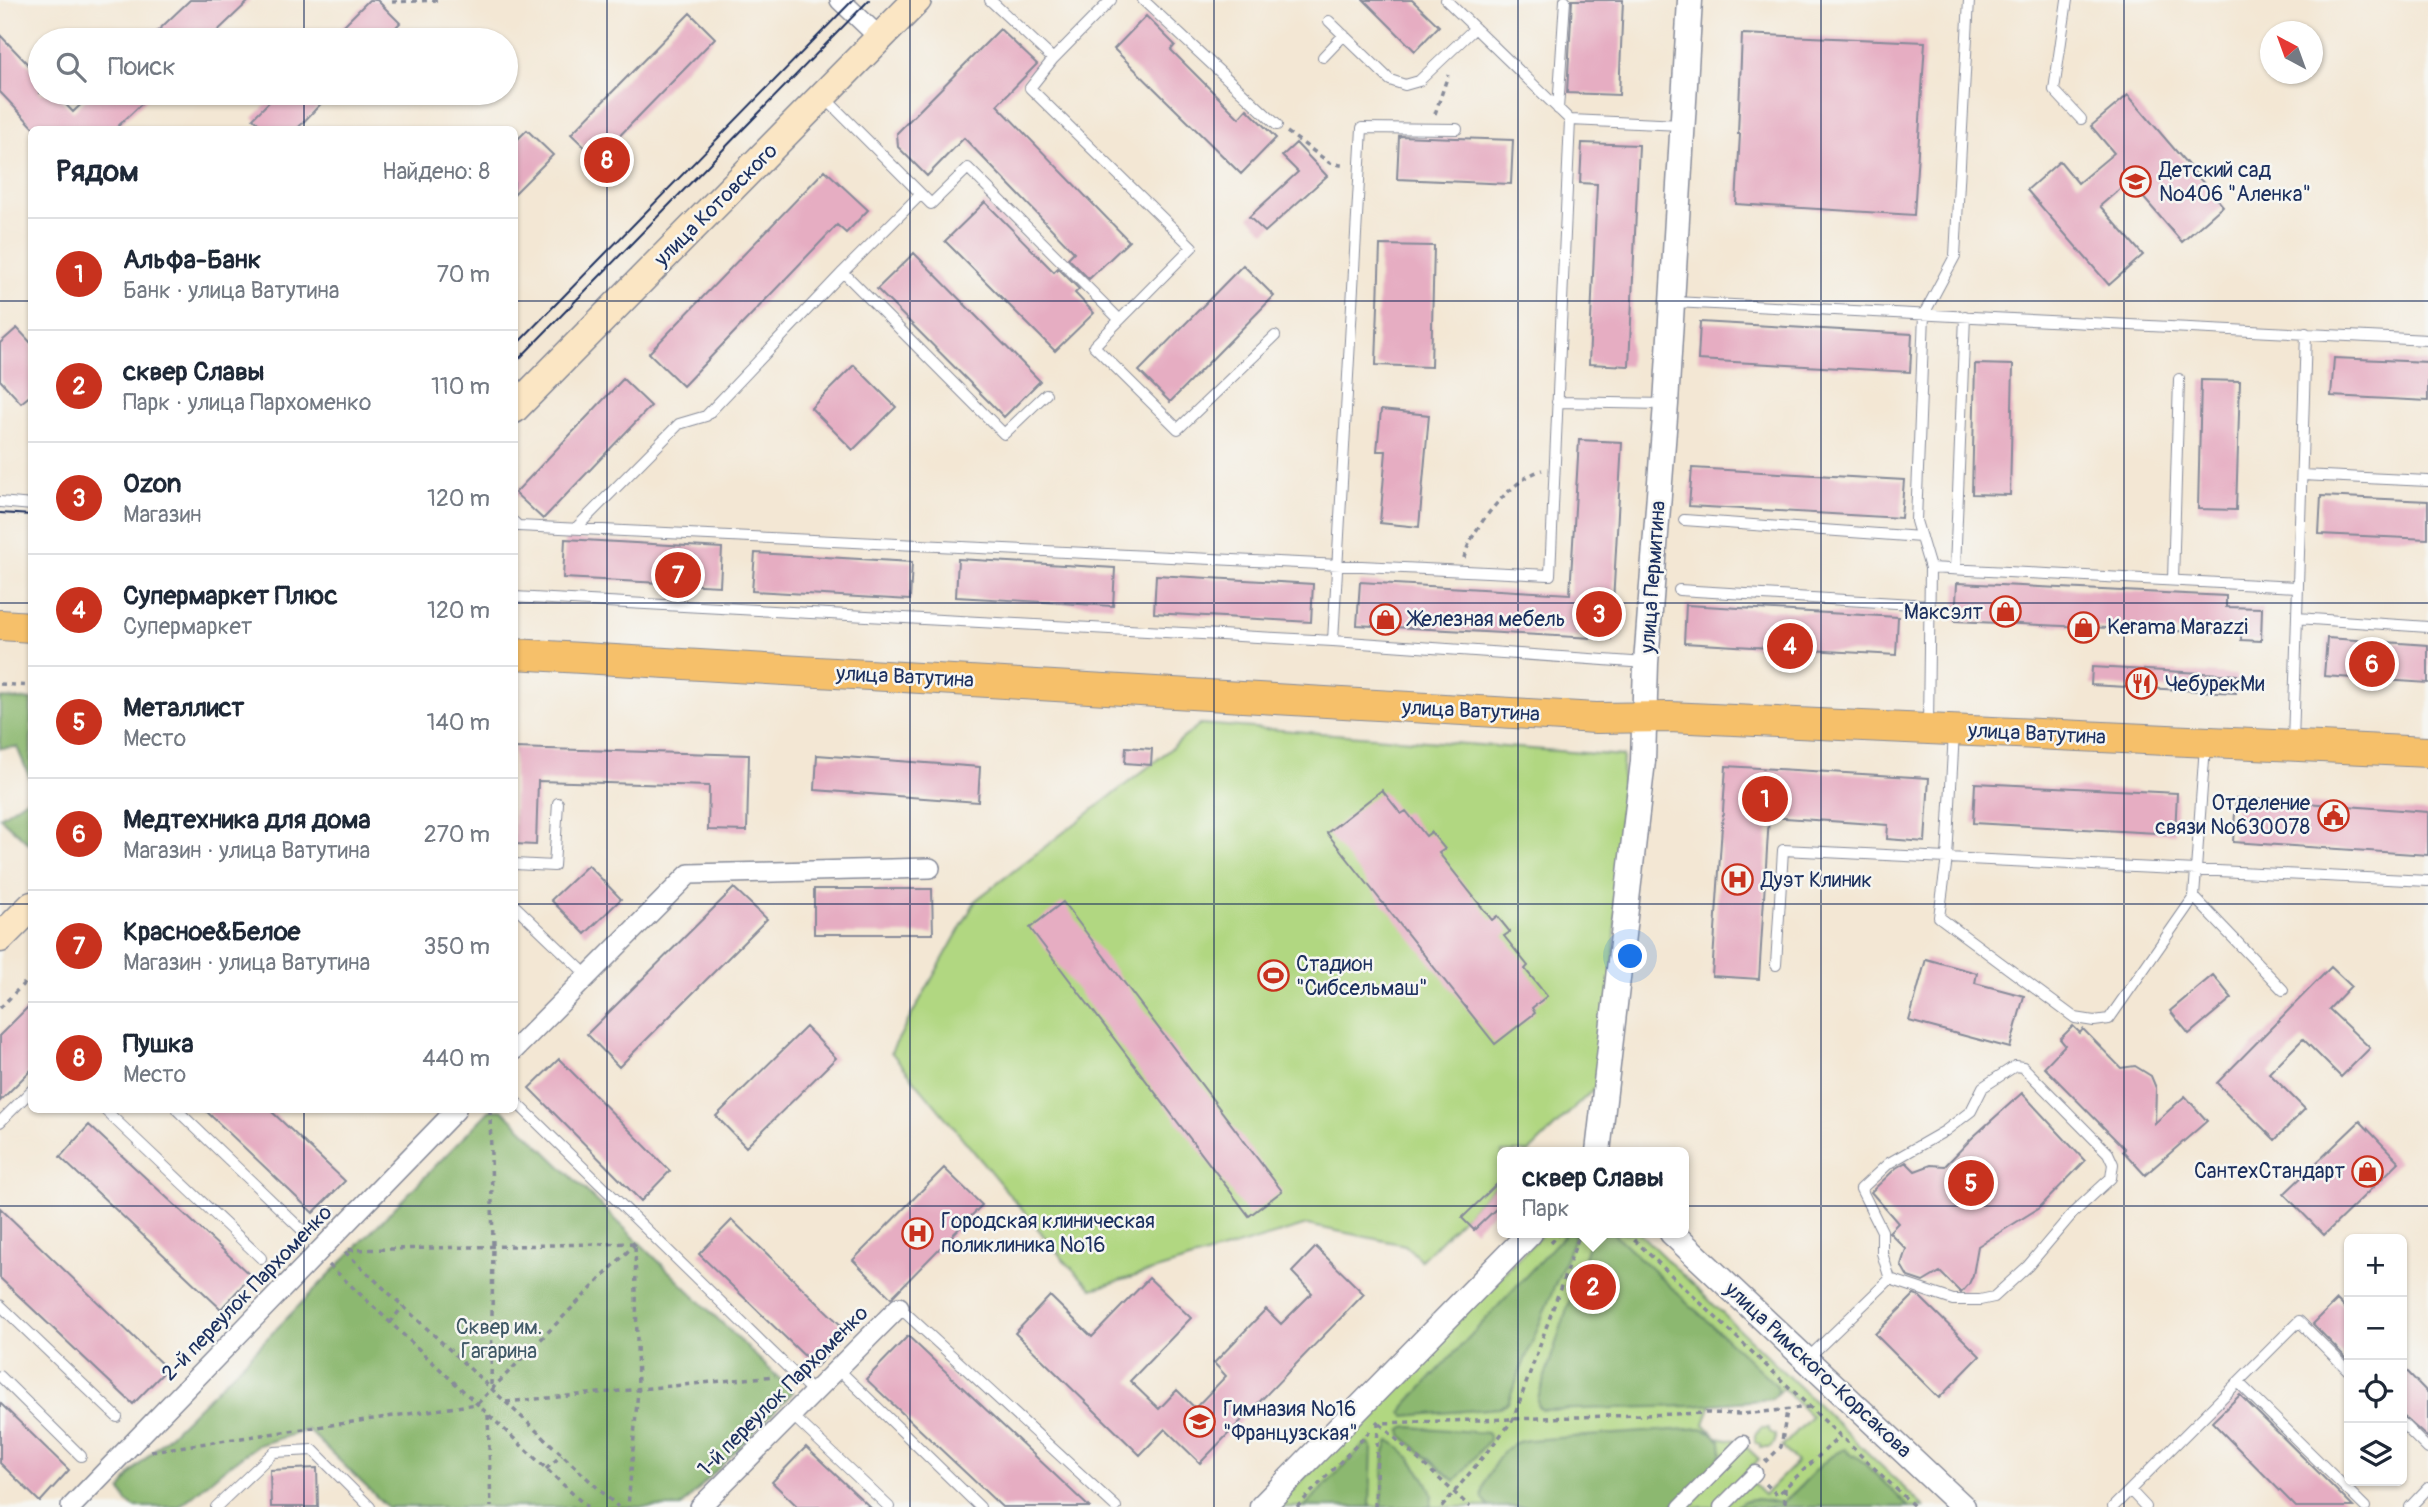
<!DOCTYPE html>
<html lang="ru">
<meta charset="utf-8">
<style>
:root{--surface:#fff;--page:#f6f6f7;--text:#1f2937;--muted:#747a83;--line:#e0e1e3;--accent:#c8321e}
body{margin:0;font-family:Pangolin,sans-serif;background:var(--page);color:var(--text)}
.controls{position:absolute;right:21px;bottom:21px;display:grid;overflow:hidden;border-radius:10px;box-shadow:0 2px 5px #0004}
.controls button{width:63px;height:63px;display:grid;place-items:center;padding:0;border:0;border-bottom:2px solid var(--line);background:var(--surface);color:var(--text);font:35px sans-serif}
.compass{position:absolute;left:2260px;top:21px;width:63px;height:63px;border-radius:50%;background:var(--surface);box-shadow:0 2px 5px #0004;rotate:319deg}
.you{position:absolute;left:1631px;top:957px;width:24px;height:24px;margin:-18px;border:5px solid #fff;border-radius:50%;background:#1a73e8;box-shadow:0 0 0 10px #1a73e833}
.badge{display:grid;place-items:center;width:46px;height:46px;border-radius:50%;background:var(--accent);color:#fff;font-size:23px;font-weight:700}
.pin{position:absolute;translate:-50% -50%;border:4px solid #fff;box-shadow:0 2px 7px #0006}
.popup{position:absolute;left:1497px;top:1147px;width:192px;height:91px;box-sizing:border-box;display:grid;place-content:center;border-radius:10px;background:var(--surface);filter:drop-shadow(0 2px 5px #0005);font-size:23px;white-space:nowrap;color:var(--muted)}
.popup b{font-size:26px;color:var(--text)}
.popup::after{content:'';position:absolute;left:50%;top:100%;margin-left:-14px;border:14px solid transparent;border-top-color:var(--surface)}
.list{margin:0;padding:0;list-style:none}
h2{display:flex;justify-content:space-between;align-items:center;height:91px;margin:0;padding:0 28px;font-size:30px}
h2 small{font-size:23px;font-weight:400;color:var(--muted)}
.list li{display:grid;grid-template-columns:46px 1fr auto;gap:21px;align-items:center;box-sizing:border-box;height:112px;padding:0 28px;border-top:2px solid var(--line)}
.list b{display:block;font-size:26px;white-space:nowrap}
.list p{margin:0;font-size:23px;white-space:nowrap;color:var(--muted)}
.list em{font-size:23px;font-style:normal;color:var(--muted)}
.icon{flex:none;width:38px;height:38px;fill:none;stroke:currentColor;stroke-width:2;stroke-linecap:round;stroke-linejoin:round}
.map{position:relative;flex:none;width:2428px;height:1507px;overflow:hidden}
.search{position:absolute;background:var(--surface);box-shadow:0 2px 5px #0004;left:28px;top:28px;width:490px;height:77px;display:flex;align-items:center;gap:18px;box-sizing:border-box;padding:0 24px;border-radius:38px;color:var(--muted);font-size:26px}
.panel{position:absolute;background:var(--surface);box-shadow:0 2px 5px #0004;left:28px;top:126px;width:490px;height:987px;border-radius:10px}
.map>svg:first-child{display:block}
</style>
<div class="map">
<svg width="2428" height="1507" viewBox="0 0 2428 1507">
<rect width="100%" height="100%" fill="#f6f6f2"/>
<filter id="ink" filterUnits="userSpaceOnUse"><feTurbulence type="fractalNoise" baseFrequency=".0143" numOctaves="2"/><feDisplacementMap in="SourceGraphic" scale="14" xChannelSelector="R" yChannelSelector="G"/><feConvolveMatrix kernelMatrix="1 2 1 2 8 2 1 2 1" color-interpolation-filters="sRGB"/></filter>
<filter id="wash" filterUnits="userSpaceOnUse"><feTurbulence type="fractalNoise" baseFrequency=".00686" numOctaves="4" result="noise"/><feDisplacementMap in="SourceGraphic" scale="28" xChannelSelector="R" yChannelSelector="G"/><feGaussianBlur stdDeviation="1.57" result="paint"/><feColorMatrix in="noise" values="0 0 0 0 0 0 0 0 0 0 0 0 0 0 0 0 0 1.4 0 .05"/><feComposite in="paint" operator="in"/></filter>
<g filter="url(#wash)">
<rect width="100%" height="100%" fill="#f3e7d4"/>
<!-- green -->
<path fill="#b1d781" stroke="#668370" stroke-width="2" fill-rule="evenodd" d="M1200,724L1623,756L1609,1074L1529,1152H1502V1179L1421,1260L1405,1245L1307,1225L1092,1289L1063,1259L891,1052L976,900L1151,765Z
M1543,1233H1639L1924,1507H1276ZM1783,1388L1811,1417L1782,1447L1797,1462L1764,1495L1744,1475L1759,1459L1740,1441L1717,1437L1704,1424L1711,1404L1772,1399Z
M1761,1428H1769V1431L1775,1435V1442L1769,1448H1761V1445L1755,1442V1435Z"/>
<!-- forest -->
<path fill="#8cb86f" stroke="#547466" stroke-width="2" d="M0,698L31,700V781L17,747L0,748Z
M31,796L32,842L29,844L0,817Z
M490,1110H503L793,1392L681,1507H387L308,1430L258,1445L224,1469L179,1507H135L127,1502L121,1490L132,1472L241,1365Z
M1566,1233H1576L1508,1402L1499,1408L1405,1416L1402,1412L1405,1406Z
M1592,1233H1613L1777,1386L1778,1393L1772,1399L1693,1406L1542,1410L1538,1406V1398Z
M1411,1427L1487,1433L1489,1436V1440L1455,1481L1403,1437L1401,1431L1405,1428Z
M1701,1428L1711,1432L1721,1441L1722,1453L1714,1466L1672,1507H1489L1483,1499C1480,1482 1499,1454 1512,1445C1517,1441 1523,1441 1529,1440Z
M1389,1441C1401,1443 1430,1482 1432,1495C1432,1497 1431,1505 1430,1507H1382L1384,1455Z
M1368,1443L1372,1446L1370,1507H1304L1363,1446Z
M1845,1449L1862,1461L1909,1507H1736C1749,1493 1764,1501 1781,1503C1803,1489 1821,1457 1845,1449Z"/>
<g id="blocks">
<!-- building -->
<path fill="#e6adc2" d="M190,0H250L208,40H148Z
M369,0H377L400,23L383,40H329Z
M1364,0H1412L1439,26L1415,51Z
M1572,0H1623L1619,95L1567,93Z
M690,13L715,38L597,159L571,134Z
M1146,16L1175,45L1171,50L1239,118L1247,109L1276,138L1241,174L1114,49Z
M1000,29L1037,64L997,105L1129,241L1089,279L1068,258L1074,252L964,138L927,176L898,147L897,133Z
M1742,34L1925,42L1914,215L1736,204L1740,134H1738Z
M0,35L40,77V93H55L73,112L93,93H153L114,130H36L0,92Z
M278,93H331L296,130H265L253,118Z
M2128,95L2223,206L2182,242L2129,181L2100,206L2143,255L2109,285L2027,190L2060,161L2078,183L2114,153L2091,126Z
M527,130L553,155L514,194V143Z
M1399,136L1513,140L1511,184L1397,179Z
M1296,143L1327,176L1265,232L1249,217L1298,172L1282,156Z
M1582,143L1639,145L1629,366L1589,364L1597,184L1580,183Z
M825,170L868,210L846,233L837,225L683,386L649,353Z
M985,202L1054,272L1058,268L1079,289L1075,293L1094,313L1055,351L945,241Z
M1380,245L1434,246L1431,367L1376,365Z
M914,253L1040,381L1004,417L877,289Z
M1243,265L1274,296L1170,402L1139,371Z
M1700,322L1912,334L1910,372L1698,360Z
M17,328L32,344V394L21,403L0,380V343Z
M2334,358L2428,362V401L2331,396Z
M1975,364L2013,365L2010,495L1972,494Z
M854,365L896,407L853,450L811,408Z
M623,379L651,406L543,519L515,493Z
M2201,380L2240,381L2236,510L2198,509Z
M1381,410L1429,415L1419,527L1380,523L1386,451H1377Z
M1579,440L1622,442L1611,639L1357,625L1360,582L1570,594Z
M1692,468L1904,480L1901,518L1689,506Z
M2321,496L2428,501V539L2319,534Z
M565,539L722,548L720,586L563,578Z
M755,553L912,562L910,600L752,591Z
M958,559L1115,568L1113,606L956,597Z
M1156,575L1313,584L1311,622L1154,613Z
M1957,583L2226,596V607L2262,608L2261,641L2241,640V634L1955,621Z
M1686,605L1898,617L1896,655L1684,643Z
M2327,638L2428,645V683L2324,676Z
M2092,667L2237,675L2236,693L2091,685Z
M1126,747L1152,749L1151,765L1125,763Z
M514,748L749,755L747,831L708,830L709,786L538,781L536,845L514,844Z
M817,755L980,767L978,802L815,790Z
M1726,766L1929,778L1925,842L1887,839L1888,825L1769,817L1759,979L1712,976Z
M1975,783L2177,793L2175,834L1973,823Z
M1382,790L1401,814L1406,811L1426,836L1431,832L1445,849L1439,853L1492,920L1497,916L1510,932L1504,936L1528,966L1525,969L1547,996L1532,1008L1535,1013L1495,1044L1327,833Z
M2236,798L2428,812V855L2233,842Z
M588,865L621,899L585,934L551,900Z
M734,888L767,919L619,1067L587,1034Z
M814,889H932L933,934H814Z
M1063,902L1282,1191L1249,1216L1030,928Z
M1926,959L1977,973L1975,983L2024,996L2010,1048L1909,1021Z
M2331,967L2351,986L2329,1009L2370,1048L2341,1077L2303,1039L2269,1073L2305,1109L2275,1140L2217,1083Z
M2213,975L2232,998L2189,1034L2170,1011Z
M32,1003V1069L0,1101V1035Z
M2073,1026L2080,1033L2083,1029L2121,1068L2135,1066L2151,1076L2156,1088L2155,1123L2185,1096L2207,1121L2145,1175L2123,1151L2125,1149L2044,1067L2065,1045L2060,1039Z
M806,1027L836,1058L746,1147L716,1116Z
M559,1059L670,1171L641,1201L529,1088Z
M2022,1093L2085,1161L2039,1208L1978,1246L1973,1275L1969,1284L1961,1293L1940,1272L1923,1282L1908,1277L1901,1265L1906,1249L1889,1232L1898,1223L1871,1192L1896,1168L1906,1162L1915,1171L1931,1165L1945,1166L1973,1137Z
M205,1110H270L345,1181L313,1213Z
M2360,1121L2399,1162L2324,1235L2284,1194Z
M89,1125L251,1276L221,1309L60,1157Z
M944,1168L982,1205L891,1298L853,1260Z
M1502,1179V1203L1474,1230L1462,1218Z
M0,1208L167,1369L133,1404L0,1278Z
M732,1220L849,1333L816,1367L699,1254Z
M1316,1247L1364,1294L1200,1463L1165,1429L1140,1455L1015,1333L1050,1296L1092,1337L1149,1278L1191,1318L1130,1381L1159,1409L1177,1390L1195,1408L1226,1376L1214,1363L1266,1309L1281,1324L1312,1293L1292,1272Z
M1914,1295L1920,1297L1980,1356L1939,1398L1875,1334Z
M2337,1300L2349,1312V1361L2313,1324Z
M908,1336L1089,1507H1002L866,1379Z
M2402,1366L2428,1393V1438L2402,1415Z
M2240,1395L2313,1467L2353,1507H2296L2212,1422Z
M0,1403L69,1470L40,1502L0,1463Z
M806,1447L870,1507H798L772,1482Z
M317,1468L318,1507H271L270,1470Z"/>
</g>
</g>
<g filter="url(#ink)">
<use href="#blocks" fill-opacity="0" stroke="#878b99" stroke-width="2"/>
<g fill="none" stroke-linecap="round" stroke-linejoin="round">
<defs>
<path id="service" d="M990,0L1053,59L1030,88L1192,247L1094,346L1178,429L1275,336
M1143,0L1277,125
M1446,0L1570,120L1681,125
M2067,0L2054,90L2081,119
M1329,21L1390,80L1405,85L1419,81L1475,28
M1323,57L1344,35
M1053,59L1111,0
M823,96L931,204L968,168L1119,319
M1558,109L1565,0
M921,194L843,272L1004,434L1046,394
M1674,302L2428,340
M1557,402L1665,404
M2302,475L2428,481
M0,502L32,505
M1684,520L1921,537
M514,522L518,526L1550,575L1570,120
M575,529L679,424L706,416L843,272
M1930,568L2298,587
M1955,569L1965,316
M2173,580L2179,379
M1679,590L1930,605
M514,597L1333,641L1646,663
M2297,618L2428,627
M1333,641L1362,128L1457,129
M1928,725L1930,568L1916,521L1924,314L1955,256L1969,0
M1954,732L1947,858L2428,881
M2293,742L2306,333
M2205,746L2194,897L2283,990
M514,864L554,866L558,803
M514,905L588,976
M1776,965L1783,850L1947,858L1939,917L2075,1018L2094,1021L2109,1019L2194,897
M514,1100L814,1393
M105,1110L261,1258
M177,1110L301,1229
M0,1122L32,1090
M0,1305L117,1417
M899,1307L1116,1507
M1807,1359L1890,1279L1953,1300H1980L1994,1297L2028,1266L2072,1214L2111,1178L2113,1164L2108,1153L2023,1067L2015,1066L1983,1087L1971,1111L1945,1131L1889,1163L1861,1189L1882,1231V1253L1890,1279
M838,1369L980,1507
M0,1376L81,1456
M2238,1382L2365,1507
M792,1415L889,1507
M2402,1423L2428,1449
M2130,1490L2146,1507
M216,1507L274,1452L313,1450L370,1507
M2113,1507L2299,1321L2349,1371
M2410,1507L2428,1488"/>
<path id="pedestrian" d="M1680,1507L1743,1443
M1721,1507L1755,1473"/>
<path id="minor" d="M840,0L880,38
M514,1050L689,874L930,868
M71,1507L456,1110
M700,1507L899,1307"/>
<path id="tertiary" d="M1598,1152L1643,761L1646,663L1666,404L1690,0
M1672,1233L1963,1507
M1262,1507L1530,1233"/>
<path id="secondary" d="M514,409L917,0
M0,938L32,906"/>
<path id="primary" d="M0,625L32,627
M514,654L1596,718L1669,717L2428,752"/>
</defs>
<!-- service casing -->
<use href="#service" stroke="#878b99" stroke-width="12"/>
<!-- pedestrian casing -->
<use href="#pedestrian" stroke="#878b99" stroke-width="17"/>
<!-- minor casing -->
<use href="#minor" stroke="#878b99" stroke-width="22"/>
<!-- tertiary casing -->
<use href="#tertiary" stroke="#878b99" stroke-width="27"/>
<!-- secondary casing -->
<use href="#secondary" stroke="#878b99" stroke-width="31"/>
<!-- primary casing -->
<use href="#primary" stroke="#878b99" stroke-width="32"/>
<!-- path -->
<path stroke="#878b99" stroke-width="3.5" stroke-dasharray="5 5" stroke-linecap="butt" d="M392,2L439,0
M1435,114L1448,75
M1287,132L1330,163L1346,166
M1464,558C1471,528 1512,479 1542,470
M0,684L32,686
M0,1008L32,975
M490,1110L493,1245L491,1387
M1627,1233L1915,1507
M1551,1243L1560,1233
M349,1250L635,1243L638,1390L628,1507
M345,1252L618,1507
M329,1265L587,1507
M390,1323L403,1306
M506,1402L775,1376
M488,1415L491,1507
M1376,1421L1378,1423L1708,1413L1743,1414L1810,1407
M1380,1424L1470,1507
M151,1451L477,1404L639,1240
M1765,1462L1781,1447L1787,1411
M546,1469L562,1455
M1766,1484L1777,1495L1840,1436
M1785,1488V1507
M1297,1507L1373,1428
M1375,1507L1378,1423
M1442,1507L1513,1420L1580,1233"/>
<!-- service -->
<use href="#service" stroke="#fff" stroke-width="10"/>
<!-- pedestrian -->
<use href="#pedestrian" stroke="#fff" stroke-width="14"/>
<!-- minor -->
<use href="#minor" stroke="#fff" stroke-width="19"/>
<!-- tertiary -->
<use href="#tertiary" stroke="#fff" stroke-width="24"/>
<!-- secondary -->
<use href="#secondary" stroke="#fbe6c4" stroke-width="28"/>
<!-- primary -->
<use href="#primary" stroke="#f6c06b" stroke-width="30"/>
<!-- tram -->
<path stroke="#1b2f5e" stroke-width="2" d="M514,347L853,0
M514,364L869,0
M0,513L32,515"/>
</g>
</g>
<!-- grid -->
<path fill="none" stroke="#1b2f5e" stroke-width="2" stroke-opacity="0.55" d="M304,0V40M607,0V1507M910,0V1507M1214,0V1507M1518,0V1507M1821,0V1507M2124,0V1507M304,93V130M0,301H32M514,301H2428M0,603H32M514,603H2428M0,904H32M514,904H2428M304,1110V1507M0,1206H2428"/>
<!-- icons -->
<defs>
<symbol id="school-ring" viewBox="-11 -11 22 22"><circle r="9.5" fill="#f6f6f2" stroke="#c8321e" stroke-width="1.5"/><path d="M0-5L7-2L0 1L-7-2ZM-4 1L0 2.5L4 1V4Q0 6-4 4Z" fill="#c8321e"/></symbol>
<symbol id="shop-ring" viewBox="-11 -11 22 22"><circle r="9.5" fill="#f6f6f2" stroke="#c8321e" stroke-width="1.5"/><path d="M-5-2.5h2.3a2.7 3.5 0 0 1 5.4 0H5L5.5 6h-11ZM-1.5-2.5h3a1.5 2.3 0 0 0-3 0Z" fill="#c8321e"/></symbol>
<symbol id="restaurant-ring" viewBox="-11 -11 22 22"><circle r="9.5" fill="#f6f6f2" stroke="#c8321e" stroke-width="1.5"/><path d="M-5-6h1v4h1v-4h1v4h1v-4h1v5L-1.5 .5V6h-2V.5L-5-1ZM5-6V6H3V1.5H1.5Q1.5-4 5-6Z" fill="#c8321e"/></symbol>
<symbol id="civic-ring" viewBox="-11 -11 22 22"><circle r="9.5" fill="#f6f6f2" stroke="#c8321e" stroke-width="1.5"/><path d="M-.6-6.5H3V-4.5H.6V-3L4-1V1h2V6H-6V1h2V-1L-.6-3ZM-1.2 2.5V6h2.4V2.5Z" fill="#c8321e"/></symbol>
<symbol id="hospital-ring" viewBox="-11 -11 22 22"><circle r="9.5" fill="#f6f6f2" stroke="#c8321e" stroke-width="1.5"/><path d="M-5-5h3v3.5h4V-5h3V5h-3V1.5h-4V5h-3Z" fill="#c8321e"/></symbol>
<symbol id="stadium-ring" viewBox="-11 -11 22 22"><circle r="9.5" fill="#f6f6f2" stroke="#c8321e" stroke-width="1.5"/><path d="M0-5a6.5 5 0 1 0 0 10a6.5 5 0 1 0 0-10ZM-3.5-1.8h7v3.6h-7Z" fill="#c8321e"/></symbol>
</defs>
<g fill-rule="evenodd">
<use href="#school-ring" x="2118" y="164" width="35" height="35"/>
<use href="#shop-ring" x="1988" y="594" width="35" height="35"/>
<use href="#shop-ring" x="1368" y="602" width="35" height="35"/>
<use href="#shop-ring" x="2066" y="610" width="35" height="35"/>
<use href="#restaurant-ring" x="2124" y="666" width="35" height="35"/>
<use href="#civic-ring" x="2316" y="798" width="35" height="35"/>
<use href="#hospital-ring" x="1720" y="862" width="35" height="35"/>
<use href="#stadium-ring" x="1256" y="958" width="35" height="35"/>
<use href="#shop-ring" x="2350" y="1154" width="35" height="35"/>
<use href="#hospital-ring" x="900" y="1216" width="35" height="35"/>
<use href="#school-ring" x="1182" y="1404" width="35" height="35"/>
</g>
<g text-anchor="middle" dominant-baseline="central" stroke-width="5" stroke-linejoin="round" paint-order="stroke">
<!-- poi labels -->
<g font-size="21" fill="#1b2f5e" stroke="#f6f6f2" text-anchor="start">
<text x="2159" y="170">Детский сад<tspan x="2159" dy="24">№406 "Аленка"</tspan></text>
<text x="1983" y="612" text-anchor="end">Максэлт</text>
<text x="1409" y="619">Железная мебель</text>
<text x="2107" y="627">Kerama Marazzi</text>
<text x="2165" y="684">ЧебурекМи</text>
<text x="2310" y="803" text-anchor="end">Отделение<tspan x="2310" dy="24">связи №630078</tspan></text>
<text x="1761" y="880">Дуэт Клиник</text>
<text x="1296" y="964">Стадион<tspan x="1296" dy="24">"Сибсельмаш"</tspan></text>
<text x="2345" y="1171" text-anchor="end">СантехСтандарт</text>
<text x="941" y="1221">Городская клиническая<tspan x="941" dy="24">поликлиника №16</tspan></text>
<text x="1223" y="1409">Гимназия №16<tspan x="1223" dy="24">"Французская"</tspan></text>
</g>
<!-- street labels -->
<g font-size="21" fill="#1b2f5e" stroke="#f6f6f2">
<text transform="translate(716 205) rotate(-45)">улица Котовского</text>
<text transform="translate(1653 577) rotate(-86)">улица Пермитина</text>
<text transform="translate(905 677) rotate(3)">улица Ватутина</text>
<text transform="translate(1471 711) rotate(3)">улица Ватутина</text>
<text transform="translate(2037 734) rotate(3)">улица Ватутина</text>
<text transform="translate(247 1293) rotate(-46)">2-й переулок Пархоменко</text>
<text transform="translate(1818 1370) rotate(43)">улица Римского-Корсакова</text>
<text transform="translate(783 1391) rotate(-45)">1-й переулок Пархоменко</text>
</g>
<!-- park labels -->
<g font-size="21" fill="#405967" stroke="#f6f6f2">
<text x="499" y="1327">Сквер им.<tspan x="499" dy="24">Гагарина</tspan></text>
</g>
</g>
</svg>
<div class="controls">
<button>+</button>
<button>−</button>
<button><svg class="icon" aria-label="locate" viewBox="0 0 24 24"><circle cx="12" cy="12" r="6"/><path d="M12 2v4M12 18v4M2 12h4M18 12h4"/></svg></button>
<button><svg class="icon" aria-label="layers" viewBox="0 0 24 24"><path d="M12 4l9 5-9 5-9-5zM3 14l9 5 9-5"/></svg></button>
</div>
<svg class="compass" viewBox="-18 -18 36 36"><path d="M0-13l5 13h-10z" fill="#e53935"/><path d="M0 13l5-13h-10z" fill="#747a83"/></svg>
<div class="you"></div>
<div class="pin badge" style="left:1765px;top:799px">1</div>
<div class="pin badge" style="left:1593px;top:1287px">2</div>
<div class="popup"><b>сквер Славы</b>Парк</div>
<div class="pin badge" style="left:1599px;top:614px">3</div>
<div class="pin badge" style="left:1790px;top:646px">4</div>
<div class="pin badge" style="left:1971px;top:1183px">5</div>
<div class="pin badge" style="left:2372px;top:664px">6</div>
<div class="pin badge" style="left:678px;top:575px">7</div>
<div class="pin badge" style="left:607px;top:160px">8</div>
<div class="search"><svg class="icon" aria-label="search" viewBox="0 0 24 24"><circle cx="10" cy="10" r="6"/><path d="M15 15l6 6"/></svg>Поиск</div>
<section class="panel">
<h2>Рядом<small>Найдено: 8</small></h2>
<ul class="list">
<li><span class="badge">1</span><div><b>Альфа-Банк</b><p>Банк · улица Ватутина</p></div><em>70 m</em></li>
<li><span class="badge">2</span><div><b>сквер Славы</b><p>Парк · улица Пархоменко</p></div><em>110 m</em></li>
<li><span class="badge">3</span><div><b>Ozon</b><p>Магазин</p></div><em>120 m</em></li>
<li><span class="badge">4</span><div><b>Супермаркет Плюс</b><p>Супермаркет</p></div><em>120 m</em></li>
<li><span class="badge">5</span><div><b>Металлист</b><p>Место</p></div><em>140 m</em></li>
<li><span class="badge">6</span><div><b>Медтехника для дома</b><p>Магазин · улица Ватутина</p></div><em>270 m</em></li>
<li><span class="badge">7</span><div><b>Красное&amp;Белое</b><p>Магазин · улица Ватутина</p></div><em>350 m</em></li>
<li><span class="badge">8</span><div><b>Пушка</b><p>Место</p></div><em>440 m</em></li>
</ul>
</section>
</div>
